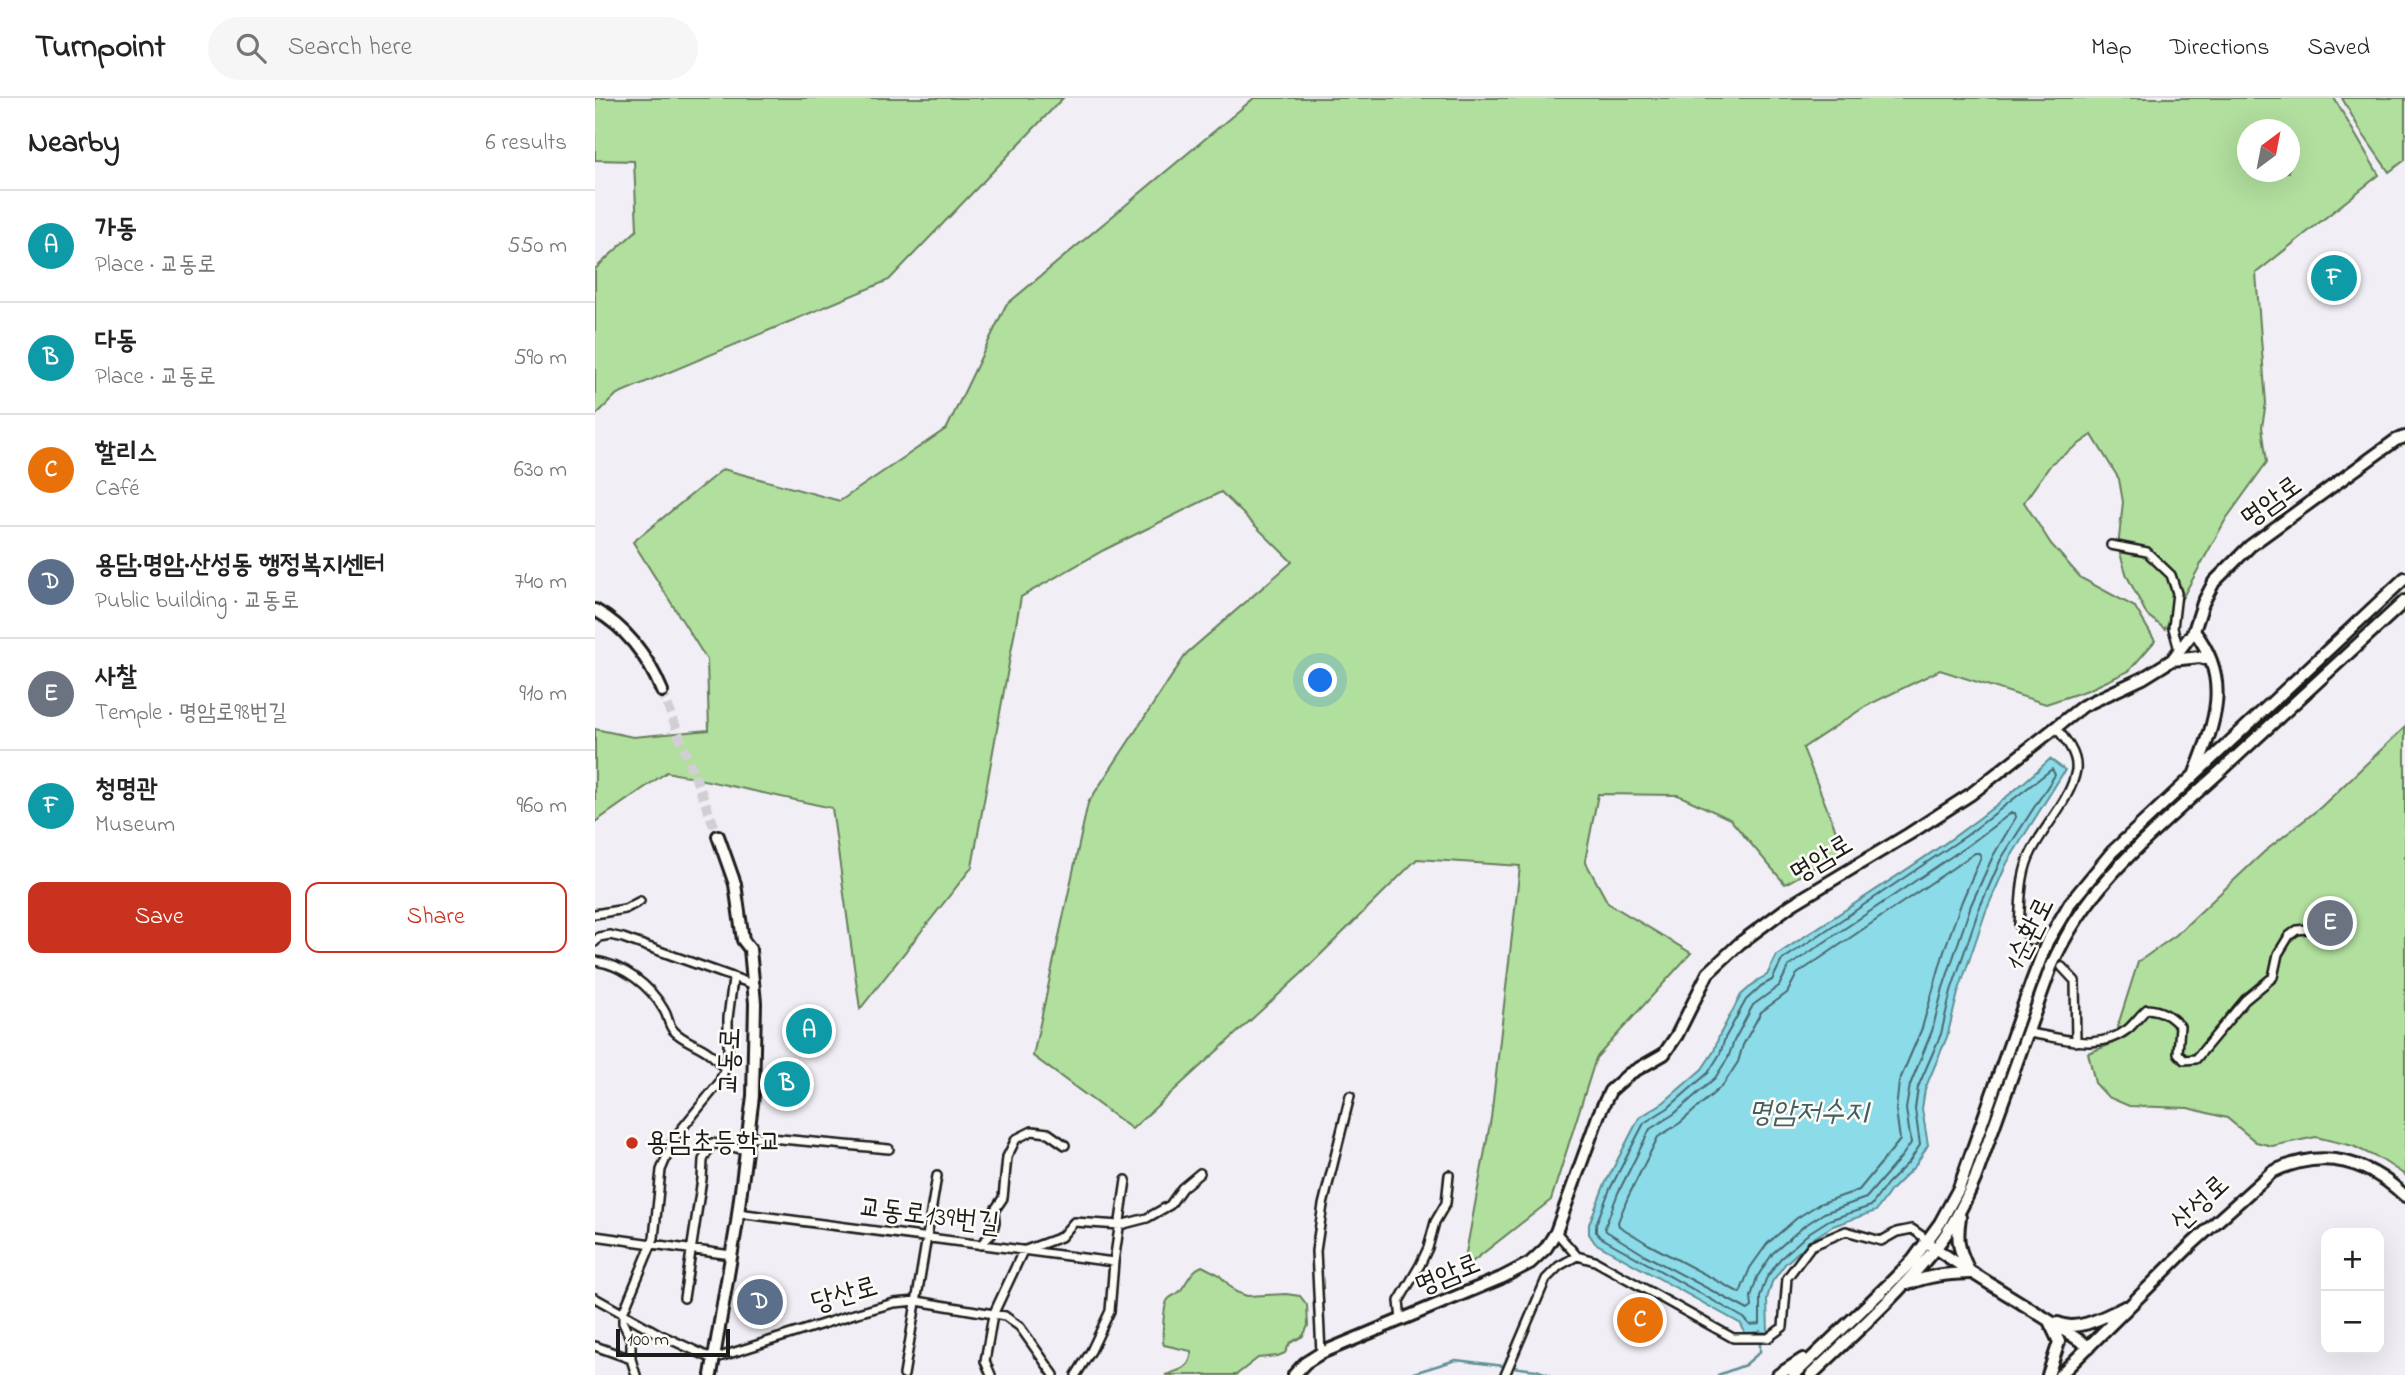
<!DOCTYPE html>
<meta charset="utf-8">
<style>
:root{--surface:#fff;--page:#f6f6f6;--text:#222;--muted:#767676;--line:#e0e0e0;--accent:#c8321e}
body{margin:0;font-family:"Indie Flower","Poor Story",sans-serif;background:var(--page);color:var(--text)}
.controls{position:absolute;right:21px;bottom:21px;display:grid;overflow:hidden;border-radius:14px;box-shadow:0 7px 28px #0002}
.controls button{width:63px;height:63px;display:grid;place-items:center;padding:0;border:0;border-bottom:2px solid var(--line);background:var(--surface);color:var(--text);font:35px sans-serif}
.compass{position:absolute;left:1642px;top:21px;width:63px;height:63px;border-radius:50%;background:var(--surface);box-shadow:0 7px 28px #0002;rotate:32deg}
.scale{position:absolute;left:21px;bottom:18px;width:114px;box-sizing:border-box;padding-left:7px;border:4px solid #1c1c1c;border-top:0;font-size:19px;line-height:24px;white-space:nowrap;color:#1c1c1c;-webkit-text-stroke:5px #fdfcf7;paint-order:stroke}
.you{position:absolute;left:726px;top:583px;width:24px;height:24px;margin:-18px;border:5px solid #fff;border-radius:50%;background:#1a73e8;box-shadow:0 0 0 10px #1a73e833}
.badge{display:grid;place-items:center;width:46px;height:46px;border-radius:50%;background:var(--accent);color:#fff;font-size:23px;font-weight:700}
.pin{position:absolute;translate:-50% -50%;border:4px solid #fff;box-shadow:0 2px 7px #0006}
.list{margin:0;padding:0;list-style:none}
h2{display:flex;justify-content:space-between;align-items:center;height:91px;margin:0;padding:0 28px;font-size:30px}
h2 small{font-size:23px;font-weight:400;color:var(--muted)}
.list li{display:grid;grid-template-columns:46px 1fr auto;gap:21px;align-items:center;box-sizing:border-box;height:112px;padding:0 28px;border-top:2px solid var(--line)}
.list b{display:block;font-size:26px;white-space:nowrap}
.list p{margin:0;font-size:23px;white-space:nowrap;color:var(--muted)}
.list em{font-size:23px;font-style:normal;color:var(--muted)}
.actions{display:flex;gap:14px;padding:21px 28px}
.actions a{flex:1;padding:16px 0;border:2px solid var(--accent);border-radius:14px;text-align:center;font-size:24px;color:var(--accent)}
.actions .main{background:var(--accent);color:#fff}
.icon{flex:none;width:38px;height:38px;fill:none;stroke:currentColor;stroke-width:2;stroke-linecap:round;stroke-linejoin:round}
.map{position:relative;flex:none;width:1810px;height:1277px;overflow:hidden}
header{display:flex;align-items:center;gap:42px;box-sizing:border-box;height:98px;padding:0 35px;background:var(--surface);border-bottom:2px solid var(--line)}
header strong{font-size:33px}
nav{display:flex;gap:38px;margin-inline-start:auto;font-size:24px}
.search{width:490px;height:63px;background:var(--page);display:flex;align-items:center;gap:18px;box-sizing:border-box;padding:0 24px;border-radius:38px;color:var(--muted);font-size:26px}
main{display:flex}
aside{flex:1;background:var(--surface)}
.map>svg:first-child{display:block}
</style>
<header>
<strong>Turnpoint</strong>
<div class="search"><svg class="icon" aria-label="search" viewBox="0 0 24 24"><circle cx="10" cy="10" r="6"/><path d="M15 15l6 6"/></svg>Search here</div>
<nav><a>Map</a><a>Directions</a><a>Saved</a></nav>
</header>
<main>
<aside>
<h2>Nearby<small>6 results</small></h2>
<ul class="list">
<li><span class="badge" style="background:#0f9aa8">A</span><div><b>가동</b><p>Place · 교동로</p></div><em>550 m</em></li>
<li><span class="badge" style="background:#0f9aa8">B</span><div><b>다동</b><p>Place · 교동로</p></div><em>590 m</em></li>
<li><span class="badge" style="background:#e8710a">C</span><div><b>할리스</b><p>Café</p></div><em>630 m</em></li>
<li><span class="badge" style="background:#5c6f8a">D</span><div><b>용담·명암·산성동 행정복지센터</b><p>Public building · 교동로</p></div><em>740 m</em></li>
<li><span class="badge" style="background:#6b7280">E</span><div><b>사찰</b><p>Temple · 명암로98번길</p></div><em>910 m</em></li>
<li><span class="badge" style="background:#0f9aa8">F</span><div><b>청명관</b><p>Museum</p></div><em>960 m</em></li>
</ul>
<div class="actions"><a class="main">Save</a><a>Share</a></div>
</aside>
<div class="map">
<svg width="1810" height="1277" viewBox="0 0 1810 1277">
<rect width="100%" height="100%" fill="#f1eff5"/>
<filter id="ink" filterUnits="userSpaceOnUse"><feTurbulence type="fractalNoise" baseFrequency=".0143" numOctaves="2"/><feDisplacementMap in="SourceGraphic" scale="14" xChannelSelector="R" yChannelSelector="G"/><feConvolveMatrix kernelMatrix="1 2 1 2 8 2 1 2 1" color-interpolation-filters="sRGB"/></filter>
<g filter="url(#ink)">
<!-- green -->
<path fill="#b1df9e" stroke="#667e5d" stroke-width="2" fill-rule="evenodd" d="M0,0H468L294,182L22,296L0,318V171L42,132L39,63L0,62Z
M659,0H1739L1784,77L1661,175L1671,305L1667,329L1672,364L1631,421L1570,531L1552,517L1532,478L1523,449L1528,404L1524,381L1497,337L1457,365L1429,404L1456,446L1486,480L1540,509L1560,543L1534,573L1493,592L1451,606L1345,572L1271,608L1208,650L1249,753L1190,786L1135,721L1083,697L1003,696L990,763L1013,805L1096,855L1001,960L956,1102L868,1171L896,1020L925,768L822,761L706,876L537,1031L438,958L493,705L592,555L697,464L626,394L509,452L426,499L377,769L265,911L237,710L72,674L0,724V631L38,639L114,632L112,562L38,444L128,371L245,403L352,330L411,207ZM1652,32H1694V74H1652Z
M1747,0H1810V62L1794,74L1765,32Z
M1810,629V1077L1787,1062L1758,1048L1721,1039L1677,1048L1661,1044L1632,1020L1593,1010L1534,1008L1513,999L1500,985L1493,955L1517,946L1543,864L1581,837L1669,754L1726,709Z
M607,1168L623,1176L641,1194L652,1198L691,1196L705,1198L712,1207L713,1228L708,1238L695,1245L690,1255L683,1258L663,1260L641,1277H570C583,1273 598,1270 596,1253L569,1247C566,1242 569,1208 572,1203C575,1197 581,1198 585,1193C593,1184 595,1173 607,1168Z"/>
<!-- water -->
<path fill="#8cdbe8" stroke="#5f8f96" stroke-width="2" d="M1455,661L1470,672L1412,765L1391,813L1363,895L1352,939L1330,991L1327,1011L1333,1047L1320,1068L1297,1091L1281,1113L1238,1128L1219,1140L1190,1166L1177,1184L1172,1201L1173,1234L1150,1235L1146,1226L1000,1145L994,1136V1126L1009,1088L1044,1020L1069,1004L1107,971L1119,953L1124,938L1146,897L1163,882L1172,877L1182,857C1273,795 1375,737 1455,661Z"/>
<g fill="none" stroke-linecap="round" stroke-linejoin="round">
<!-- shore -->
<path stroke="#49686e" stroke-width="2" d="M1457,671L1460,677L1406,761L1384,811L1356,893L1346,936L1323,989L1320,1011L1325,1047L1314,1064L1292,1086L1276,1108L1234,1122L1215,1134L1185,1161L1171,1181L1165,1199V1226L1155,1227L1149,1220L1005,1139L1001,1134V1126L1015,1091L1049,1025L1073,1010L1113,975L1125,956L1130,940L1151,902L1166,888L1177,882L1187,862L1371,738Z
M1416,715H1420L1421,719L1398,758L1376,807L1348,890L1337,933L1315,987L1311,1011L1316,1045L1307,1058L1271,1100L1229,1115L1209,1128L1178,1155L1162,1179L1156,1199L1157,1209L1153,1212L1048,1156L1011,1133L1010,1129L1023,1095L1055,1031L1079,1016L1120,980L1133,960L1139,943L1158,907L1184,888L1194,868L1375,746Z
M1380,755H1384L1386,759L1367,803L1350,850L1327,930L1304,984L1301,1012L1305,1042L1264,1092L1224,1106L1202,1120L1172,1146L1155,1170L1145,1195L1053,1146L1024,1128L1023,1124L1033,1099L1063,1039L1085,1025L1128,987L1143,964L1148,947L1166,914L1192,895L1202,876Z"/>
<!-- stream -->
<path stroke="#5f8f96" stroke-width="2.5" d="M812,1277L861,1262L941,1272L955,1277
M1123,1277L1150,1267L1165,1254V1233"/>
<!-- street-tunnel -->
<path stroke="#d1cfd4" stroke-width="7" stroke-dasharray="7 3.5" stroke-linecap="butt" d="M1437,843L1467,869"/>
<!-- secondary-tunnel -->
<path stroke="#d1cfd4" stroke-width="10" stroke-dasharray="10 5" stroke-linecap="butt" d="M67,593L123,738"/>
<defs>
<path id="street" d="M1516,447L1552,454L1576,477L1582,495L1578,530L1584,552
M0,816L30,811L45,803
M1437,843L1424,827C1426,802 1425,775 1437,753C1450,727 1476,701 1481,672C1483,656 1470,640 1460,629
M0,844L4,839L15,837L28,840L160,887
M0,863C28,867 55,887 69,912C73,918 73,926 78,932C88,943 102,946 114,955C120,959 125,966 130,971
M1467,869L1480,883L1481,944
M1433,935C1466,939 1502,955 1533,931C1540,925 1545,917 1552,911C1567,912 1574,917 1585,928L1583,955L1589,962L1601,961L1650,902L1678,879L1683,856L1694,838L1702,832L1721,830
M153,1038L294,1051
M143,1115L519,1164
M0,1138L136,1157
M385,1147L397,1136L400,1124L399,1113L408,1100L412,1059L421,1041L437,1033L453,1035L470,1047
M982,1158L1000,1163L1138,1240H1173L1188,1229L1192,1180L1216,1148L1251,1133L1286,1143L1302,1134L1317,1131L1327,1138L1331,1145
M0,1200L66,1237L118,1261L259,1216L299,1205L322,1203L410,1218L425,1229L459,1277
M89,1200L107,1081L108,1062L117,1045L152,1052
M806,1222L804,1203L825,1167L833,1150L840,1124L851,1105L854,1077
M0,1248L36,1261
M726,1255L721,1153L728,1107L755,998
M41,1277L36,1261V1242L28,1225V1215L59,1140L66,1072L80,1039L124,985L133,963V920L138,881
M309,1277L342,1078
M396,1277L390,1263L398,1217L428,1153L466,1139L479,1124L525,1127L552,1120L575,1107L587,1090L605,1075
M481,1277L496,1253L515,1213L519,1164L531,1082
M910,1277L951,1181L964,1168L982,1158L961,1134"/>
<path id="secondary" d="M0,512C32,530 53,559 67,593
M1599,533C1637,581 1620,624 1600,675
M1577,562L1605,559L1615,562
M1337,1148C1388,1184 1443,1213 1494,1249
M1313,1186C1334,1177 1352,1176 1375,1175C1364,1152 1361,1144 1365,1119
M1463,1225C1483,1235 1512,1217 1530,1209
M116,1277L142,1124L158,998L160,905L155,851L148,842L140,786L123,738
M699,1277L710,1265L726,1255L906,1180L935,1165L951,1150L961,1134L1004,1016L1015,993L1034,976L1069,956L1082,937L1113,875L1145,845L1196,807L1314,736L1376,696L1488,608L1548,580L1577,562L1599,533L1608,505L1619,484L1655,448L1801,342L1810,339
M1183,1277L1208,1261
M1199,1277L1293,1187L1318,1162L1345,1125L1364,1090L1437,883L1452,844L1475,805L1517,754L1810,480
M1216,1277C1259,1236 1306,1194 1343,1147C1359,1127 1370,1104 1380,1081L1456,869C1492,784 1564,730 1629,670C1690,614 1750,558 1810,503
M1453,1277L1464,1244L1455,1225
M1465,1277L1598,1145L1677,1074C1726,1050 1771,1061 1810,1098"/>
</defs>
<!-- street casing -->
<use href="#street" stroke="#1c1c1c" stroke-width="12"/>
<!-- secondary casing -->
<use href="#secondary" stroke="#1c1c1c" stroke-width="16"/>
<!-- street -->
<use href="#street" stroke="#fdfcf7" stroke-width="7"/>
<!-- secondary -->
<use href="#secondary" stroke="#fdfcf7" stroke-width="10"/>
</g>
</g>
<!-- markers -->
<circle fill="#c8321e" stroke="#fdfcf7" stroke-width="2.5" cx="37" cy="1045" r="7"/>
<g text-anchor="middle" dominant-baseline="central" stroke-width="5" stroke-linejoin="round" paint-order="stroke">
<!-- street labels -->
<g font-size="28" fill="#1c1c1c" stroke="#fdfcf7">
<text transform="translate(1677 405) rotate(-36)">명암로</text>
<text transform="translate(1227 762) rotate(-31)">명암로</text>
<text transform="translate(1436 836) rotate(-64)">1순환로</text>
<text transform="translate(136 963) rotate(-88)">교동로</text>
<text transform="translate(1606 1106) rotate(-43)">산성로</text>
<text transform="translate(334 1119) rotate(7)">교동로139번길</text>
<text transform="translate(853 1178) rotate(-22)">명암로</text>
<text transform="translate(250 1198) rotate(-16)">당산로</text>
</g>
<!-- poi labels -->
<g font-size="28" fill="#1c1c1c" stroke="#fdfcf7" text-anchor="start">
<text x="51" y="1045">용담초등학교</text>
</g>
<!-- water labels -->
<g font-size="30" font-style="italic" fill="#435f63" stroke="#fdfcf7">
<text x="1213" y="1016">명암저수지</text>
</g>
</g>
</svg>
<div class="controls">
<button>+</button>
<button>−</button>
</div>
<svg class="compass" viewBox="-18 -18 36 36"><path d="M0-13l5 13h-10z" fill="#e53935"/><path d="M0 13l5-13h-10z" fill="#767676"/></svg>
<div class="scale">100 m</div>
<div class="you"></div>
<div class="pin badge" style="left:214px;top:933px;background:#0f9aa8">A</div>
<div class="pin badge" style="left:192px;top:986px;background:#0f9aa8">B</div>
<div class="pin badge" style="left:1045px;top:1222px;background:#e8710a">C</div>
<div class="pin badge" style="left:165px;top:1204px;background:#5c6f8a">D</div>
<div class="pin badge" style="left:1735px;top:825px;background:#6b7280">E</div>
<div class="pin badge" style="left:1739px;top:180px;background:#0f9aa8">F</div>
</div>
</main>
